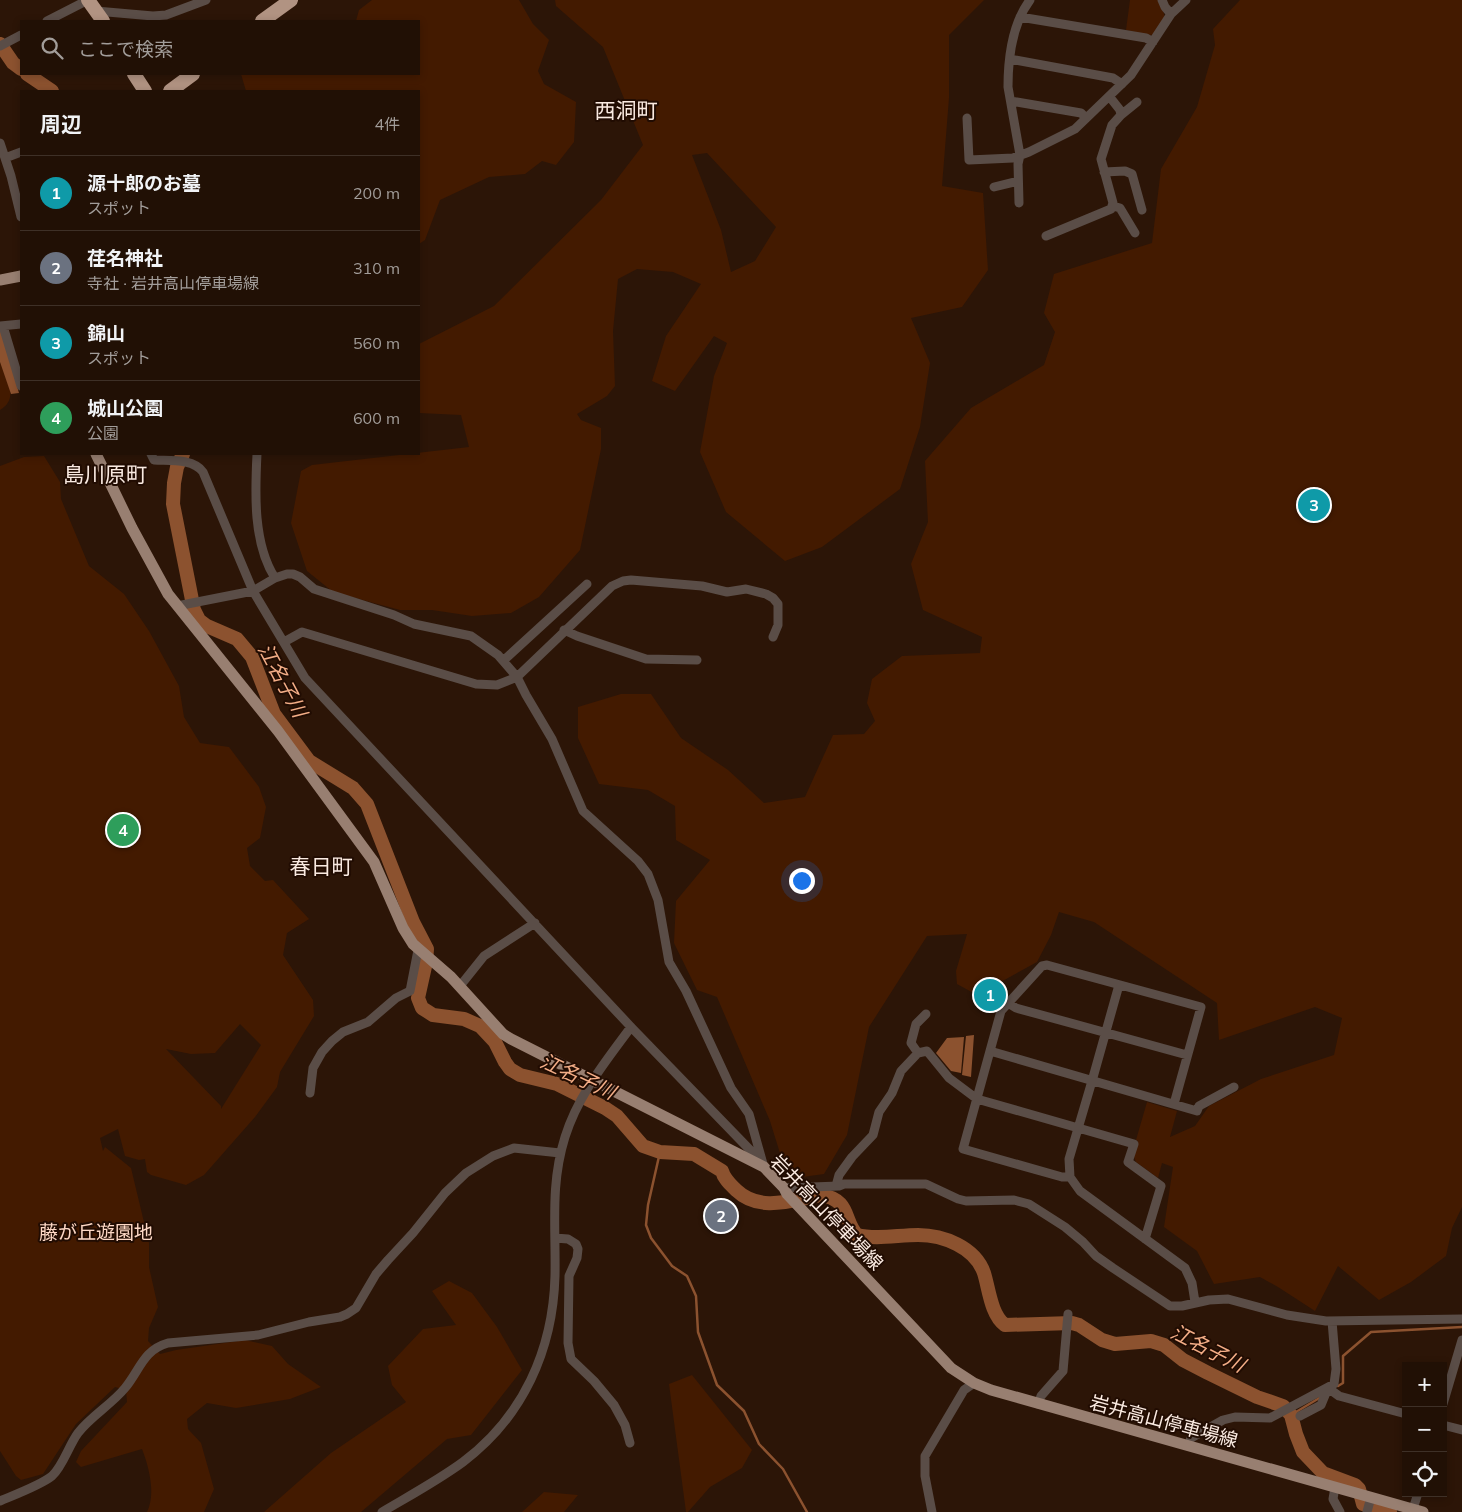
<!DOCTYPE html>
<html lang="ja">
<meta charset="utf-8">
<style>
:root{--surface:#211005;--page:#29190f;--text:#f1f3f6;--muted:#a29d9a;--line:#3e3027;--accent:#0f766e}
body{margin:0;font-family:Mulish,"Noto Sans JP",sans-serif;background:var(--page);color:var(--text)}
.controls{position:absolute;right:15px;bottom:15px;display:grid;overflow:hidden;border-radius:0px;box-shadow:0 2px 8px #0003}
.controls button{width:45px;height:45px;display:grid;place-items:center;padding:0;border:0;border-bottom:1px solid var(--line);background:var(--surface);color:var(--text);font:25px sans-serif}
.you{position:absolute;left:801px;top:880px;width:18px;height:18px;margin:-12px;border:4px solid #fff;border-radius:50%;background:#1a73e8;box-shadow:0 0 0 8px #1a73e833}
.badge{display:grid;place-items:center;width:32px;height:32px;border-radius:50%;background:var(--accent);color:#fff;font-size:16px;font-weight:700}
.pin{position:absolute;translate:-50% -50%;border:2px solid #fff;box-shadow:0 1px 5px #0006}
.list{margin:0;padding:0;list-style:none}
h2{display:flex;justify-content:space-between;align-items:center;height:65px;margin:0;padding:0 20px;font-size:21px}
h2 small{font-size:16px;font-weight:400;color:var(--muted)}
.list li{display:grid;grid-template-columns:32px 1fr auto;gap:15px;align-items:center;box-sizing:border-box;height:75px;padding:0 20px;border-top:1px solid var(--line)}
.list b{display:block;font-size:19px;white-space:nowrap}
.list p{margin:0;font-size:16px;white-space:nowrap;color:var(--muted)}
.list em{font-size:16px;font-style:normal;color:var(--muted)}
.icon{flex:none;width:28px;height:28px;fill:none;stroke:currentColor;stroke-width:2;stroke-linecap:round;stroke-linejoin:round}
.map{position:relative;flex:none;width:1462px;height:1512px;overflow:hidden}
.search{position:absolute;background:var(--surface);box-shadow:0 2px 8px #0003;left:20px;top:20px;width:400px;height:55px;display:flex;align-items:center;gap:12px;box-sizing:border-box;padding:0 18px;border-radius:0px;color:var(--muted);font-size:19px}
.panel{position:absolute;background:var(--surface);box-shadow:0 2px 8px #0003;left:20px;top:90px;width:400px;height:365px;border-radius:0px}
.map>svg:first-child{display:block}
</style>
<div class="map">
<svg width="1462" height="1512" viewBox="0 0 1462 1512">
<rect width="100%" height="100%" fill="#2c1507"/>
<!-- green -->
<path fill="#431a00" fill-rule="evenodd" d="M372,0H519L533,24L549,40L538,71L544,84L576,102L574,142L556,165L542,161L525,174L489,177L440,200L425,240L419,244V91H246L241,74H419V21H356L359,10Z
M555,0H984L949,35V98L942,186L983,193L988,270L962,307L911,318L930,363L920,427L900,489L822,547L785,561L726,512L700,452L714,376L727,343L714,336L675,391L652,381L666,336L701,284L673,272L637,269L618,279L613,331L615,386L607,396L577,414L581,420L601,428V449L580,550L539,597L511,613L472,616L432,610H400L333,592L307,571L291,523L301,471L312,465L469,447L461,415L419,413V344L494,306L601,200L643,145L603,47L556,6ZM707,153L776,227L755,261L731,272L721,230L692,155Z
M1130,0H1159L1164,14V20L1155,33L1151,35L1126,30Z
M1240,0H1462V1207L1452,1228L1446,1256L1411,1282L1379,1300L1338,1266L1315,1311L1278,1287L1260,1277L1214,1284L1197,1251L1164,1227L1173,1167L1162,1163L1158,1178L1136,1162L1134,1157L1138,1141L1136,1140L1147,1102L1177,1111L1170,1137L1195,1126L1209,1106L1261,1079L1334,1055L1342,1018L1315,1007L1219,1040L1217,1003L1094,922L1059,912L1051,935L1037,962L977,995L957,984L956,971L967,934L927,936L869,1027L847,1135L824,1174L788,1179L770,1121L717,997L697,990L674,943L676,901L710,860L676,840L675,806L648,790L599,784L578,738V707L621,694H651L681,738L728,770L764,803L805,797L833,735L864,734L875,721L867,703L872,679L902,656L980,653L982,637L923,610L911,564L928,522L925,461L971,408L1044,365L1055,332L1044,313L1054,274L1152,243L1161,169L1197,107L1215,45L1213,29Z
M0,362C6,379 20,398 0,410Z
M44,456L60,482L61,499L89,566L124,594L149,631L179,686L184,717L200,743L229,747L259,787L266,807L260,838L247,848L250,866L265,881L273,880L309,919L287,933L283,955L313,1000L314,1016L280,1072L277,1087L255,1117L204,1175L186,1185L151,1175L147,1172L145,1159L139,1160L125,1156L118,1129L100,1138L103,1151L105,1147L131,1168L149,1243V1267L158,1307L149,1328L148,1341L160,1354L176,1350L245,1340L272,1346L288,1364L321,1387L290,1399L236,1408L207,1403L187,1419L188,1429L201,1443L214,1489L204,1512H147C156,1494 149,1467 142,1449L81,1467L76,1462L81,1451L127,1402L126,1390L115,1387L76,1424L43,1474L21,1480L16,1476L0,1451V466L24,457ZM240,1024L261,1045L221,1109V1106L166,1049L191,1054L215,1053Z
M449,1281L472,1293L497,1327L522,1370L471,1435L447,1439L361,1512H264L331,1453L406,1402L392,1385L388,1366L423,1329L456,1325L432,1291Z
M692,1375L752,1450L742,1468L710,1487L688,1512H686L669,1384Z
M544,1492L578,1495L564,1512H522Z"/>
<!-- water -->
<path fill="#8c522f" d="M0,332H2L19,393L11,394L0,362Z
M974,1035L971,1077L962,1075L966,1036Z
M964,1037L961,1073L951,1071L936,1053L947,1038Z"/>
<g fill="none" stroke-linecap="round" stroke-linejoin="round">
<!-- stream -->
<path stroke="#8c522f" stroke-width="2.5" d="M660,1152L648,1205L646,1225L651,1238L672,1266L687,1276L696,1296L698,1332L717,1385L744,1411L759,1444L783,1469L807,1512
M1338,1386L1343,1383V1356L1371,1332L1462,1327
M1291,1415L1321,1397"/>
<!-- river -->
<path stroke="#8c522f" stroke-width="14" d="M0,44L13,63L21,69
M27,74L52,91
M183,454L177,467L174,483L173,504L194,610L199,620L207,626L237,639L252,657L274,714L309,761L353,788L367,804L413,922L427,949L426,962L418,998L422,1008L433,1015L464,1019L480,1026L495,1042L505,1062L510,1069L520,1075L557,1084L605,1108L617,1116L643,1146L660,1152L694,1154L722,1171C724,1179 730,1184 736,1190C760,1213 792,1200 821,1195C851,1200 843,1220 857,1235C876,1240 898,1235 918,1235C943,1235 975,1247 984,1273C989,1289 991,1315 1005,1325L1072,1323L1079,1325L1102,1340L1115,1344L1151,1341L1164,1345L1183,1360L1208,1373L1257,1397L1283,1406L1291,1415L1296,1434L1303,1452L1323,1473L1355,1485L1359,1489L1363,1504L1390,1512"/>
<!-- minor -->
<path stroke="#5a4d47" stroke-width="9" d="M1162,0L1165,7L1171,14
M96,11L153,16L166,15L206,0
M1020,17L1146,38L1153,42
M47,21L88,0
M0,46L21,35
M1010,59L1113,78L1122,84
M1011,101L1081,113L1086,118
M1121,115L1137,102
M967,118L969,160L1013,158L1029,152L1075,129L1131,75L1171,14L1186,0
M0,143L11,176L21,217
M5,158L21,152
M1104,172L1125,171L1132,174L1142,210
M994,187L1018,181
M1019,203L1018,164L1020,155L1008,87C1008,57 1012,24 1030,0
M1113,206L1120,208L1135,233
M1046,236L1111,209L1113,203L1101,159L1112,125L1121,115L1120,110L1109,96
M0,326L21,324
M3,326L21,386
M151,454L154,460C169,461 193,458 203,472L253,591L305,678L631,1027L752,1152L762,1164
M257,454C255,493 253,544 275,578
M177,606L253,591L275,578L287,574H293L300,577L314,589L394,615L414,624L471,636L498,655L517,677L526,695L552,739L583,811L638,861L648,874L658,900L669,962L686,991L731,1088L749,1114L763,1164
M564,630L577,636L646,659L697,660
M284,642L302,632L476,684L497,685L517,677L612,586L623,581L631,580L702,586L727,592L746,589L766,594L773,598L778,604V625L773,637
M504,660L587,584
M460,986L484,956L535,923
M1008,1003L1016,1008L1187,1055
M990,1051L1197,1111L1199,1106L1234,1087
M918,1053L911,1043L916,1024L926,1014
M1092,1081L1069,1159L1070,1177L1080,1191L1185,1268L1192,1283L1195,1302
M1092,1081L1119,985
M310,1093L313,1068L322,1052L332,1041L343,1032L368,1022L396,998L410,991L418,950
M1070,1177H1062L963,1149L1001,1011L1042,966L1047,965L1201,1007L1174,1104
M836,1186L839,1175L852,1157L873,1135L879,1112L892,1093L901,1071L918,1053L927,1051L949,1078L977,1099L1134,1144L1128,1162L1161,1186L1145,1239
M784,1188L839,1186L844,1184H926L958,1199L966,1201L1014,1200L1029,1204L1065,1227L1083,1242L1096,1256L1113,1268L1170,1306H1182L1209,1300L1228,1299L1287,1315L1326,1321L1462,1319
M555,1238L568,1239L576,1244L578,1249L577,1258L569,1276L568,1343L571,1359L594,1381L614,1405L625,1425L630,1443
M1328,1388L1339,1396L1406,1414
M1038,1404L1041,1396L1063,1371L1068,1314
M1443,1404L1462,1340
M1300,1416L1321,1405L1328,1388
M1443,1425L1462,1430
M1188,1446L1191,1438L1223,1420L1235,1417L1270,1418L1334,1384L1336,1369L1332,1321
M1335,1487L1333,1499L1340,1512
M0,1501C14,1495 41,1485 52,1476C63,1466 69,1445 78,1433C91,1416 111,1405 125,1388C140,1370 143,1350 168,1343L258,1335L309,1322L340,1317L347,1314L356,1308L376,1274L388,1260L413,1233L445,1193L466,1173L493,1156L514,1148L560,1153
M1413,1509L1418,1493
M382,1512C409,1496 437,1481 463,1462C523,1417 553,1350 555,1276C556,1227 550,1185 565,1137C578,1095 606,1061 631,1027
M932,1512L925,1476V1456L964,1390L974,1383
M1367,1512L1371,1497"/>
<!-- major -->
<path stroke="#987f71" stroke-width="11" d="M0,280L21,276
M96,454L132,528L168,594L278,731L374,862L403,928L413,944L451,977L503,1034L511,1039L764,1167L784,1188L787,1194L951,1368L974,1383L991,1390L1423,1512"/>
<!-- highway -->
<path stroke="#b19382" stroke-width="14" d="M88,0L103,21
M262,21L291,0
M134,74L145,91
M170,91L193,74"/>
</g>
<g text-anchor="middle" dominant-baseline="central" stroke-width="4" stroke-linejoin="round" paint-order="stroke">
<!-- street labels -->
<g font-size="19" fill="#faeae1" stroke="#210c02">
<text transform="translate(827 1212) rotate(46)">岩井高山停車場線</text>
<text transform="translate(1164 1421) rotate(15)">岩井高山停車場線</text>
</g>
<!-- park labels -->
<g font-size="19" fill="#fdd8c5" stroke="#210c02">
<text x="96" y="1232">藤が丘遊園地</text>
</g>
<!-- water labels -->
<g font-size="20" font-style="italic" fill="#f4ae87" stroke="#210c02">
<text transform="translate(283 680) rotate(62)">江名子川</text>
<text transform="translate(578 1076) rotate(25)">江名子川</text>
<text transform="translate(1208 1348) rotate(27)">江名子川</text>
</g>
<!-- quarter labels -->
<g font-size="21" fill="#faeae1" stroke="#210c02">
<text x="626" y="110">西洞町</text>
<text x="105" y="474">島川原町</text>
<text x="321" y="866">春日町</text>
</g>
</g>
</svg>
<div class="controls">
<button>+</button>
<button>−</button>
<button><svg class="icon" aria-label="locate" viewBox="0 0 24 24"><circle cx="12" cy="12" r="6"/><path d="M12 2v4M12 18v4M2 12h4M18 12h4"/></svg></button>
</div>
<div class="you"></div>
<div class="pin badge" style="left:990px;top:995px;background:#0f9aa8">1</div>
<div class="pin badge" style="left:721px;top:1216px;background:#6b7280">2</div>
<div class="pin badge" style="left:1314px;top:505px;background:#0f9aa8">3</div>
<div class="pin badge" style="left:123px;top:830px;background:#2e9e5b">4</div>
<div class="search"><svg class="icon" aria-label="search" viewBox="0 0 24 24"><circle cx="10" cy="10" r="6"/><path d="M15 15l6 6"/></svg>ここで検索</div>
<section class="panel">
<h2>周辺<small>4件</small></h2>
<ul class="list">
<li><span class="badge" style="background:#0f9aa8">1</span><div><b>源十郎のお墓</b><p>スポット</p></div><em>200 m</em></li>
<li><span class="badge" style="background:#6b7280">2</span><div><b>荏名神社</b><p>寺社 · 岩井高山停車場線</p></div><em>310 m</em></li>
<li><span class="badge" style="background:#0f9aa8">3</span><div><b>錦山</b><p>スポット</p></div><em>560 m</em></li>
<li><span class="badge" style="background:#2e9e5b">4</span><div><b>城山公園</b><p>公園</p></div><em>600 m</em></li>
</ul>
</section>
</div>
